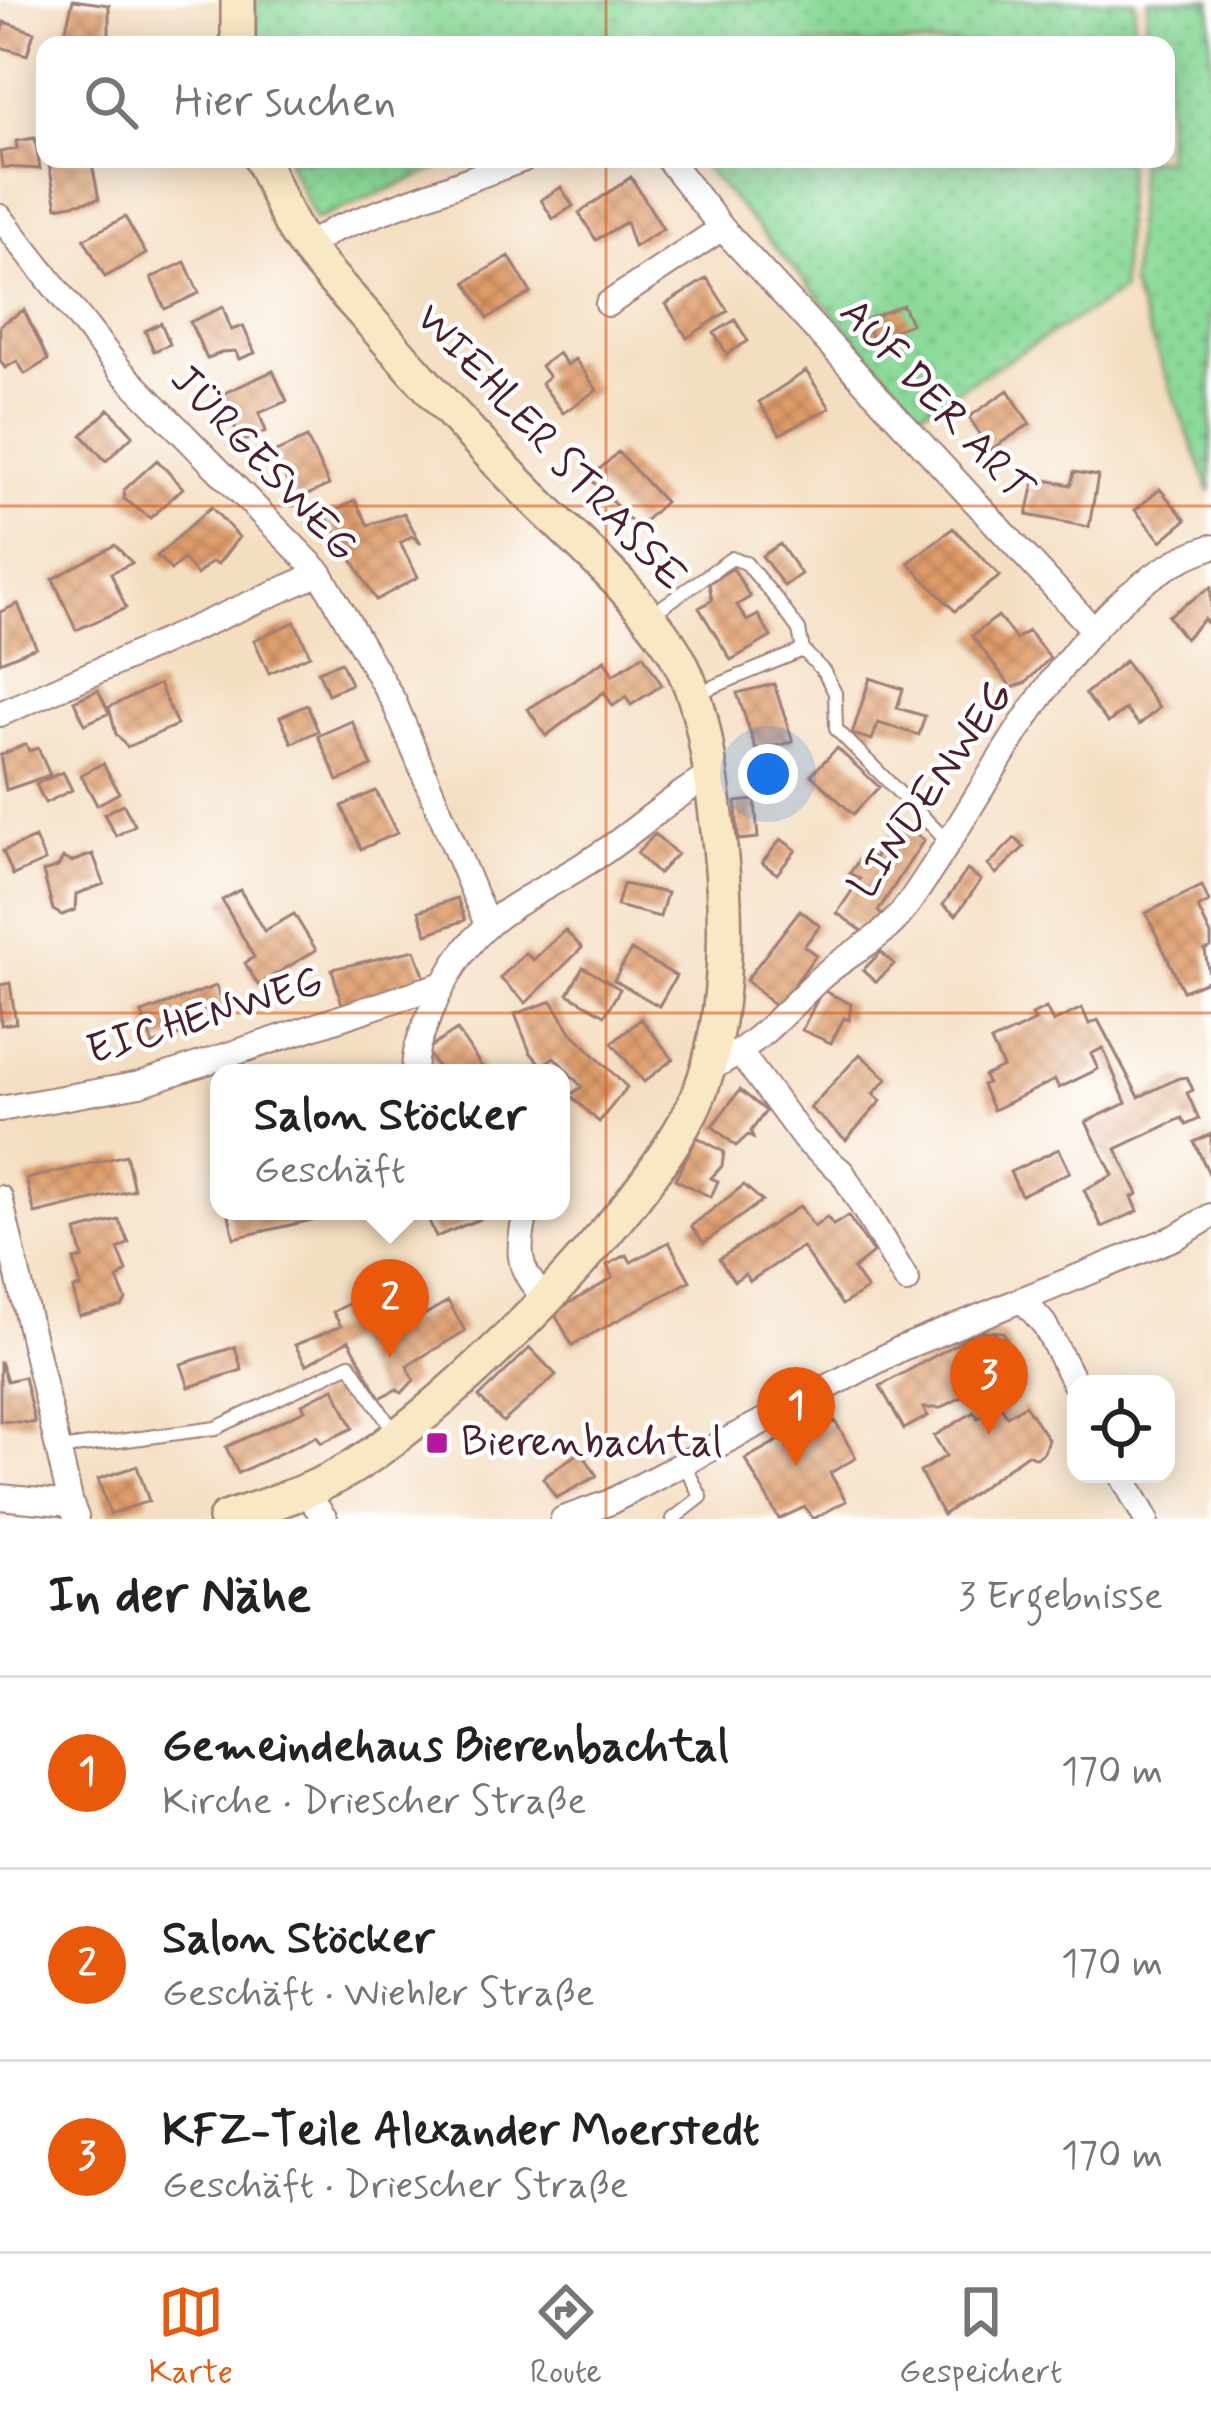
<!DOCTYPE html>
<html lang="de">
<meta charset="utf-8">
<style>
:root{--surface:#fff;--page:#f6f6f6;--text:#222;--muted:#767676;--line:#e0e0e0;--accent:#ea580c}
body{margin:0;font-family:Mynerve,sans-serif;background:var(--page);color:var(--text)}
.controls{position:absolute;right:36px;bottom:36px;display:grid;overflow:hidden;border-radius:24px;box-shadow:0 6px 30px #0003}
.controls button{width:108px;height:108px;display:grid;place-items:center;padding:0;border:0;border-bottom:3px solid var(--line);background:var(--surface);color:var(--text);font:60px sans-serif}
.you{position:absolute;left:768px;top:774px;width:42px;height:42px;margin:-30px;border:9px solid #fff;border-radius:50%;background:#1a73e8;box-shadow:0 0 0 18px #1a73e833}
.badge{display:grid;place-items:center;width:78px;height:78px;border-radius:50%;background:var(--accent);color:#fff;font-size:39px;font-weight:700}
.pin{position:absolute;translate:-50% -99px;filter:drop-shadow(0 3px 6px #0008)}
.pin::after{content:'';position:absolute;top:63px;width:42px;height:36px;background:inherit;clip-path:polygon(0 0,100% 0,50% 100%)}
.popup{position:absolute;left:210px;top:1064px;width:360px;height:156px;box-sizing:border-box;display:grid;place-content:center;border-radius:24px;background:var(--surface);filter:drop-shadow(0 3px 9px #0005);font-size:39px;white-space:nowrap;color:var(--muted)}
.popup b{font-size:45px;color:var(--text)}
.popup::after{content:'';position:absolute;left:50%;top:100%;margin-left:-24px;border:24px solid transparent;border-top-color:var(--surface)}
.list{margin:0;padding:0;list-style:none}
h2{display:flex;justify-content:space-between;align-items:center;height:156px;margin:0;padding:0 48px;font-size:51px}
h2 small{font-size:39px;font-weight:400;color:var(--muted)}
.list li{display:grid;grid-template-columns:78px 1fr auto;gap:36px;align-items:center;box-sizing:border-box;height:192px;padding:0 48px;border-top:3px solid var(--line)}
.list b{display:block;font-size:45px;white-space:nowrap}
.list p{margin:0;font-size:39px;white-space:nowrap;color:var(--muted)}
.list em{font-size:39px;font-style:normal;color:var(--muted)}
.icon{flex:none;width:66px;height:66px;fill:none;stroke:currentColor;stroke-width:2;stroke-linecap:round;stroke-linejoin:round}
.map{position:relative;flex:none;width:1211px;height:1519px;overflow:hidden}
.search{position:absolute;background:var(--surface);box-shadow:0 6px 30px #0003;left:36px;right:36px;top:36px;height:132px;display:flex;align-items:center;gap:30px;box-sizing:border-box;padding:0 42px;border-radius:24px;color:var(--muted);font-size:45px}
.sheet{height:732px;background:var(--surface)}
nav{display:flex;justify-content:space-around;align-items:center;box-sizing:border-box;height:168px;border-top:3px solid var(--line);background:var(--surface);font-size:33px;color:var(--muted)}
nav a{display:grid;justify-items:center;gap:6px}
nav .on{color:var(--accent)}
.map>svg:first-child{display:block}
</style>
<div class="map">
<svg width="1211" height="1519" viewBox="0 0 1211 1519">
<defs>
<pattern id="grass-dots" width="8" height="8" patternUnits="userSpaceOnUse" patternTransform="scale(3)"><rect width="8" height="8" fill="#8bda99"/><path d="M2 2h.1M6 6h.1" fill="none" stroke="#79bb84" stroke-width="1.8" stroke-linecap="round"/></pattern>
<pattern id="building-cross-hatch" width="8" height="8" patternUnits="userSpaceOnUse" patternTransform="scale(3)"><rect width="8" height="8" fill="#df9c69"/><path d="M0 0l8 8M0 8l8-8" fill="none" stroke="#b77f57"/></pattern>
</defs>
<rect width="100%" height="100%" fill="#fff"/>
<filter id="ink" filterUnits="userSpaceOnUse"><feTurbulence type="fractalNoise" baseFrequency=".00833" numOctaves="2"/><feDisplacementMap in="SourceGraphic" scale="24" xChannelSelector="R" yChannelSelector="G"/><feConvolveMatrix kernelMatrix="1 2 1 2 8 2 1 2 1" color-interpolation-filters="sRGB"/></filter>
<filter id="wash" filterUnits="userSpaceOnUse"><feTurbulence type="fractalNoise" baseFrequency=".004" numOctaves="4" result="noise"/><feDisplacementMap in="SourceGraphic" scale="48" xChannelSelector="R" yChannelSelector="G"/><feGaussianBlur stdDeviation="2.7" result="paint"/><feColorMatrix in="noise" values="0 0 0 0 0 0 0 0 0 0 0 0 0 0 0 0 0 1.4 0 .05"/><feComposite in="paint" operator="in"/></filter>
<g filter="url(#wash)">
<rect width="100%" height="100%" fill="#f4dec1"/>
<!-- grass -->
<path fill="url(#grass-dots)" stroke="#6a7c62" stroke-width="3" d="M254,0H1135L1133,45H257Z
M1148,0H1211V493L1131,286L1139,159H1166V45H1145Z
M287,159H461L315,220Z
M697,159H1127L1121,292L920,412Z"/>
<g id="blocks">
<!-- building -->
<path fill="url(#building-cross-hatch)" d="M73,0L109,5V45H62Z
M4,22L34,32L27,55L0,47Z
M35,138L40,169L2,167L0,152L17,149L16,141Z
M48,159H91L99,199L57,207Z
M631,177L663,229L634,247L626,222L596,240L579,213Z
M561,187L573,206L553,219L541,200Z
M125,217L146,254L105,277L84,239Z
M509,256L531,293L488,318L466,282Z
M185,262L199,293L165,309L151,278Z
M707,278L728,311L687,338L666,304Z
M903,305L911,324L872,339L865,320Z
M223,307L231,330L243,326L255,353L239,359L235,351L222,352L207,359L190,322Z
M24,310L48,360L25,374L17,361L5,368L0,360V325Z
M735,320L748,341L727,354L714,333Z
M161,323L170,344L154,351L145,331Z
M558,353L567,365L575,359L597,390L563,413L541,383L549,377L541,366Z
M273,371L287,401L259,413L266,431L242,442L220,395Z
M806,371L830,408L780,434L759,402Z
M1008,390L1030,424L990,450L969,417Z
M109,409L133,435L106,461L82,435Z
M307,438L329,485L296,500L274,453Z
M618,452L665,502L637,528L590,478Z
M157,460L183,488L150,518L124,499V490Z
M1074,472L1098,476L1089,527L1027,515L1035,478L1071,485Z
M1160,489L1186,520L1161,541L1135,510Z
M355,500L368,525L404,513L421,544L412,536L400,543L418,577L376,600L326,516Z
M211,507L239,537L218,564L211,562L197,575L183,559L171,570L157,556Z
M953,528L1000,576L955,611L908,563Z
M780,544L801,574L784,586L762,556Z
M115,545L132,563L111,573L126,608L76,630L53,579Z
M733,568L750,597L737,605L747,621L758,615L771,637L731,660L699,608L712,600L709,583Z
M1211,587V627L1204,619L1185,639L1168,616Z
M18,604L36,647L0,662V612Z
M998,616L1016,639L1028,631L1050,658L1025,683L1012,688L972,636Z
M295,622L310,655L269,673L254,640Z
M643,655L662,685L631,705L626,697L613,706L604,692L546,736L528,709L605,660L613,675Z
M1125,661L1159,708L1139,725L1125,709L1108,723L1085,694Z
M341,662L351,684L328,694L318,671Z
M870,678L903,689L897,708L925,716L919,735L878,723L872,740L852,734Z
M159,684L177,725L127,747L116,734L109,707Z
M774,684L793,742L756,750L737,693Z
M98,690L109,713L85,724L74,701Z
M307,705L318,731L292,743L280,717Z
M352,721L372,766L338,781L318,736Z
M26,744L29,751L38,748L50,775L6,790L0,755Z
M837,748L879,787L853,814L811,775Z
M103,763L119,793L97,805L81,775Z
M63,772L72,790L45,803L36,784Z
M376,791L397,833L361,849L342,806Z
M755,800L758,838L738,840L736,802Z
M123,804L135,825L116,836L104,814Z
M899,822L924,840L878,911L883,916L864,932L837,913L860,879L850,873L864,852L874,858Z
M655,834L677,854L658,874L637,853Z
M35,838L45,861L13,875L3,851Z
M1015,838L1024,847L996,874L988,865Z
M781,839L796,850L777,874L762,863Z
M93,854L104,884L76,894L75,910L62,915L53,910L43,872L58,867L63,858L71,862Z
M967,870L981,880L956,915L943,905Z
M623,884L667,893L660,917L617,906Z
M1202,886L1209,902L1198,908L1211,935V947L1205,950L1211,988L1207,981L1183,991L1146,913Z
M240,890L264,931L294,914L316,950L258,985L245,963L254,957L222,900Z
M457,898L465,920L427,934L419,911Z
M800,910L820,926L804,946L816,955L777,1008L746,980Z
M565,930L582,948L526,1003L500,978L525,953L533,960Z
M415,950L426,981L342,1004L332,969Z
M631,950L676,976L659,1006L614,980Z
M881,952L894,964L876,982L863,970Z
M583,967L620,989L605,1015L568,994Z
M10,983L16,1023L1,1025L0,985Z
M216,986L228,1017L153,1045L142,1013Z
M822,990L851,1004L849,1020L844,1018L831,1043L802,1030Z
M552,1001L571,1032L627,1087L599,1122L570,1095L582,1087L554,1057L542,1066L530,1052L515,1014Z
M1046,1008L1053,1022L1082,1008L1089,1024L1098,1020L1139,1097L1179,1078L1187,1077L1193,1090L1187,1093L1199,1119L1186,1125L1182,1118L1116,1149L1138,1194L1132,1197L1138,1211L1102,1227L1084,1190L1113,1175L1086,1122L1126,1103L1103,1048L1091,1054L1098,1069L1059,1088L1055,1080L993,1110L982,1085L987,1083L984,1076L1003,1067L991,1042L1035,1021L1032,1015Z
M641,1019L673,1059L644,1082L612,1043Z
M457,1030L486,1073H441L426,1050Z
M860,1054L887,1079L873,1094L881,1101L846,1140L810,1108Z
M740,1090L766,1111L751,1131L753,1138L748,1135L736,1146L712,1126Z
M1211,1134V1178L1194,1142Z
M697,1137L724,1152L722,1166L711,1178L718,1181L711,1197L675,1179Z
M1059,1149L1070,1172L1021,1195L1010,1172Z
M126,1155L134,1190L35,1214L26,1179Z
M744,1185L762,1201L704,1243L691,1226Z
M800,1206L814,1227L827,1217L833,1225L848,1216L873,1253L853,1269L867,1289L842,1305L802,1247L750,1281L745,1274L734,1281L719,1259Z
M228,1211H341L342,1213L234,1238Z
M425,1211H477L480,1219L436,1237Z
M119,1220L129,1243L118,1249L127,1271L117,1279L126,1300L122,1306L79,1316L73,1289L81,1287L74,1260L83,1258L76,1231Z
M669,1242L690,1281L572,1345L554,1312L613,1278L607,1265L627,1255L631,1262Z
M367,1294L390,1335L448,1301L465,1331L407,1366L414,1380L402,1393L397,1389L380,1398L349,1340L306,1365L295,1345L341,1326L333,1312Z
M980,1331L1003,1332L1016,1358L1005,1364L1010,1371L941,1408H923L928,1416L904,1429L880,1386Z
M235,1347L242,1370L189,1387L181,1364Z
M530,1348L556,1375L503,1422L479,1397Z
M0,1361L7,1381L24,1377L35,1423L0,1421Z
M334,1388L353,1428L321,1443L317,1436L238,1473L226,1447L305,1410L302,1404Z
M1000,1405L1007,1416L1025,1405L1048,1439L1044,1452L1036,1458L1027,1454L943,1515L920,1472L946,1456L934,1436L974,1412L978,1418Z
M835,1421L856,1458L830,1473L846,1501L813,1519L805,1507L779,1519L745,1459L783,1438L788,1448Z
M581,1451L597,1476L556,1498L543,1478Z
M137,1466L149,1501L110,1514L98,1479Z"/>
</g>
</g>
<g filter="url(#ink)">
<use href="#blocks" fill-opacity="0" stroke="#9f7e76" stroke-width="3"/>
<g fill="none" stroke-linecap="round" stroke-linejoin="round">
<defs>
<path id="service" d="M649,616L732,558L746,563L777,600L799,630L803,650L824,672L835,693L836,729L948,842
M698,693L803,650
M59,1449L216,1428L350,1364L394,1432
M673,1519L701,1497L684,1464"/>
<path id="minor" d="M668,159L722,228
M0,217L120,370L320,573L394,702L486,922
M307,246L335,229L524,159
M608,304L722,228L1091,627
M0,714L320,573
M741,1054L805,1140L842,1172L907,1281
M705,1071C754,1048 780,1017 818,980C844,955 882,940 903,911C987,798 1072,590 1211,547
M414,1073C414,1049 422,1033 431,1011C475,908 520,908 605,851C641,826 672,797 711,775
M0,1109L140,1084L443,984
M0,1198L71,1504
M526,1211C518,1252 515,1268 545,1298
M1023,1300L1044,1324L1076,1386
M1121,1474L1146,1519
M305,1491L325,1519
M0,1497L71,1504L76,1517
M563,1519L608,1503L900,1349L1176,1237L1211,1216"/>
<path id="secondary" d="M238,0V45
M225,1519C268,1504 313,1492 351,1468C457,1402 629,1226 688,1117C731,1039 729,909 717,823C709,761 704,694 668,642C630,587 578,543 531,496C476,441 424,382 372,323C347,294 317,265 296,233C282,210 273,183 261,159"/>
</defs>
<!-- service casing -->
<use href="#service" stroke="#9f7e76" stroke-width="16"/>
<!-- minor casing -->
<use href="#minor" stroke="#9f7e76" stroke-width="28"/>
<!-- secondary casing -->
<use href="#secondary" stroke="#9f7e76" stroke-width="38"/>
<!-- service -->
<use href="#service" stroke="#fff" stroke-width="12"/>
<!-- minor -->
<use href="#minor" stroke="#fff" stroke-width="24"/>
<!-- secondary -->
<use href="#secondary" stroke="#f8e8c3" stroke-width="33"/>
</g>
</g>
<!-- grid -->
<path fill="none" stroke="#d8530f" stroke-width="3" stroke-opacity="0.55" d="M606,0V45M606,159V1519M0,506H1211M0,1013H1211"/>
<!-- markers -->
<rect fill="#b5179e" stroke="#fff" stroke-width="4.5" x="425" y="1431" width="24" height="24" rx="6"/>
<g text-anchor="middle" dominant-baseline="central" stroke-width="9" stroke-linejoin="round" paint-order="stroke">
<!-- street labels -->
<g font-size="42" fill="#4a1f2b" stroke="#fff">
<text transform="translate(935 401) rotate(47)">AUF DER ART</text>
<text transform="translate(550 448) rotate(47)">WIEHLER STRASSE</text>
<text transform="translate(263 464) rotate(47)">JÜRGESWEG</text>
<text transform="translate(932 790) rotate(-55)">LINDENWEG</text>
<text transform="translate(205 1017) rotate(-17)">EICHENWEG</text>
</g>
<!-- poi labels -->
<g font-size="42" fill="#4a1f2b" stroke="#fff" text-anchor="start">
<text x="461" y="1443">Bierenbachtal</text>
</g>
</g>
</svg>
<div class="controls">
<button><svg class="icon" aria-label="locate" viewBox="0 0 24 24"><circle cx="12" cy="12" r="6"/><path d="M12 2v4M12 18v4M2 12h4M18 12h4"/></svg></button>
</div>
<div class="you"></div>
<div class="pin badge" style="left:796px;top:1466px">1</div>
<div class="pin badge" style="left:390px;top:1358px">2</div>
<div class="popup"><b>Salon Stöcker</b>Geschäft</div>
<div class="pin badge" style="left:989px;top:1435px">3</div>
<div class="search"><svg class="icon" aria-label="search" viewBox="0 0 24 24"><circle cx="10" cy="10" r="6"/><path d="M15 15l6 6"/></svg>Hier suchen</div>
</div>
<section class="sheet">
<h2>In der Nähe<small>3 Ergebnisse</small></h2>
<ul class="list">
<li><span class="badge">1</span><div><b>Gemeindehaus Bierenbachtal</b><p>Kirche · Driescher Straße</p></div><em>170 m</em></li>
<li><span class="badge">2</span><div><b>Salon Stöcker</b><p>Geschäft · Wiehler Straße</p></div><em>170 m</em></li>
<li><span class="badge">3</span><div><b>KFZ-Teile Alexander Moerstedt</b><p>Geschäft · Driescher Straße</p></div><em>170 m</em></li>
</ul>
</section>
<nav>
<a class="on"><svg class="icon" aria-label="map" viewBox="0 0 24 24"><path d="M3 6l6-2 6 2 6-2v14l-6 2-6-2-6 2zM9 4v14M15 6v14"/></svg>Karte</a>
<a><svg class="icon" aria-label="directions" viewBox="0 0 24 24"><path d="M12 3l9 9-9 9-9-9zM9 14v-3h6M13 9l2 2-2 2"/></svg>Route</a>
<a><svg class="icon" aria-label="saved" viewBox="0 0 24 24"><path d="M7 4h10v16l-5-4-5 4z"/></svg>Gespeichert</a>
</nav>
